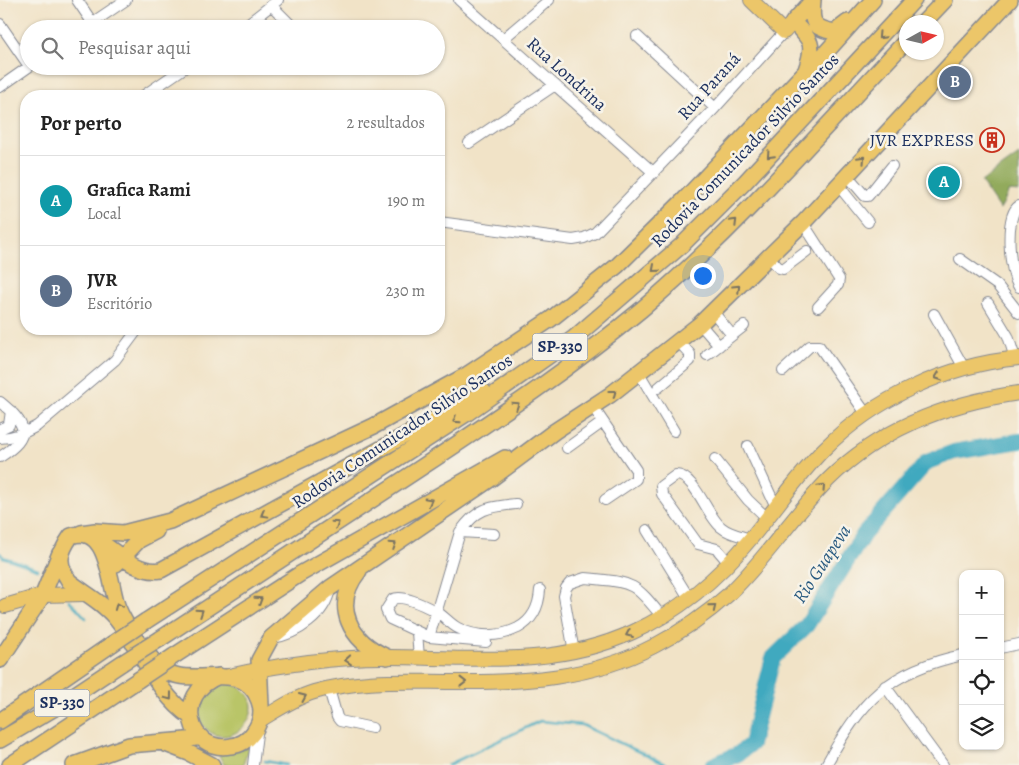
<!DOCTYPE html>
<html lang="pt">
<meta charset="utf-8">
<style>
:root{--surface:#fff;--page:#f6f6f6;--text:#222;--muted:#767676;--line:#e0e0e0;--accent:#1a73e8}
body{margin:0;font-family:Alegreya,serif;background:var(--page);color:var(--text)}
.controls{position:absolute;right:15px;bottom:15px;display:grid;overflow:hidden;border-radius:10px;box-shadow:0 1px 4px #0004}
.controls button{width:45px;height:45px;display:grid;place-items:center;padding:0;border:0;border-bottom:1px solid var(--line);background:var(--surface);color:var(--text);font:25px sans-serif}
.compass{position:absolute;left:899px;top:15px;width:45px;height:45px;border-radius:50%;background:var(--surface);box-shadow:0 1px 4px #0004;rotate:82deg}
.you{position:absolute;left:702px;top:275px;width:18px;height:18px;margin:-12px;border:4px solid #fff;border-radius:50%;background:#1a73e8;box-shadow:0 0 0 8px #1a73e833}
.badge{display:grid;place-items:center;width:32px;height:32px;border-radius:50%;background:var(--accent);color:#fff;font-size:16px;font-weight:700}
.pin{position:absolute;translate:-50% -50%;border:2px solid #fff;box-shadow:0 1px 5px #0006}
.list{margin:0;padding:0;list-style:none}
h2{display:flex;justify-content:space-between;align-items:center;height:65px;margin:0;padding:0 20px;font-size:21px}
h2 small{font-size:16px;font-weight:400;color:var(--muted)}
.list li{display:grid;grid-template-columns:32px 1fr auto;gap:15px;align-items:center;box-sizing:border-box;height:90px;padding:0 20px;border-top:1px solid var(--line)}
.list b{display:block;font-size:19px;white-space:nowrap}
.list p{margin:0;font-size:16px;white-space:nowrap;color:var(--muted)}
.list em{font-size:16px;font-style:normal;color:var(--muted)}
.icon{flex:none;width:28px;height:28px;fill:none;stroke:currentColor;stroke-width:2;stroke-linecap:round;stroke-linejoin:round}
.map{position:relative;flex:none;width:1019px;height:765px;overflow:hidden}
.search{position:absolute;background:var(--surface);box-shadow:0 1px 4px #0004;left:20px;top:20px;width:425px;height:55px;display:flex;align-items:center;gap:12px;box-sizing:border-box;padding:0 18px;border-radius:28px;color:var(--muted);font-size:19px}
.panel{position:absolute;background:var(--surface);box-shadow:0 1px 4px #0004;left:20px;top:90px;width:425px;height:245px;border-radius:20px}
.map>svg:first-child{display:block}
</style>
<div class="map">
<svg width="1019" height="765" viewBox="0 0 1019 765">
<rect width="100%" height="100%" fill="#f7f3e8"/>
<filter id="ink" filterUnits="userSpaceOnUse"><feTurbulence type="fractalNoise" baseFrequency=".02" numOctaves="2"/><feDisplacementMap in="SourceGraphic" scale="10" xChannelSelector="R" yChannelSelector="G"/><feConvolveMatrix kernelMatrix="1 2 1 2 8 2 1 2 1" color-interpolation-filters="sRGB"/></filter>
<filter id="wash" filterUnits="userSpaceOnUse"><feTurbulence type="fractalNoise" baseFrequency=".0096" numOctaves="4" result="noise"/><feDisplacementMap in="SourceGraphic" scale="20" xChannelSelector="R" yChannelSelector="G"/><feGaussianBlur stdDeviation="1.12" result="paint"/><feColorMatrix in="noise" values="0 0 0 0 0 0 0 0 0 0 0 0 0 0 0 0 0 1.4 0 .05"/><feComposite in="paint" operator="in"/></filter>
<g filter="url(#wash)">
<rect width="100%" height="100%" fill="#f1e3c7"/>
<!-- green -->
<path fill="#b9c567" stroke="#6a7a62" d="M226,681C232,684 239,686 244,690C272,715 219,765 196,714L203,690Z
M249,747L243,765H224L219,755Z"/>
<!-- forest -->
<path fill="#92aa5c" stroke="#566c5d" d="M1019,155V192L1009,191L1000,210L981,182Z"/>
<g fill="none" stroke-linecap="round" stroke-linejoin="round">
<!-- stream -->
<path stroke="#3fa9bf" stroke-width="2.5" d="M0,553L3,557L38,569
M69,600L86,618
M265,761L287,765
M448,765L540,721L582,725L667,765"/>
<!-- river -->
<path stroke="#3fa9bf" stroke-width="16" d="M713,765L738,754L751,744L773,658L807,625L864,534L927,462L954,452L1019,441"/>
</g>
</g>
<g filter="url(#ink)">
<g fill="none" stroke-linecap="round" stroke-linejoin="round">
<defs>
<path id="minor" d="M77,0L92,22
M459,0L654,173
M272,6L295,29
M0,24L29,66
M83,29L126,0
M241,29L278,0
M637,36L715,108
M503,39L549,0
M0,87L30,66
M143,96L187,66
M469,143L555,85
M847,175L865,196H868L892,166
M838,185L868,222
M1019,206C1004,215 1009,273 1019,287
M439,222L573,240L584,238L595,233L715,108L784,32
M803,223L839,279L838,285L818,307
M769,257L779,268L783,269L807,251
M960,259L997,285L1019,313
M988,303L1008,336L1015,358
M713,312L732,335
M934,314L964,368
M700,324L719,346
M707,355L744,326
M783,371L810,346H819L867,415
M639,373L674,431
M658,388L690,361V354L679,342
M0,402C27,424 33,436 0,457
M593,407L636,470V479L605,500
M0,429L9,425L11,411
M0,438C14,438 25,433 37,426L115,360L138,329
M748,446L776,507
M567,448L603,422
M715,459L748,500L767,518
M647,530L689,598
M460,532C477,508 488,507 516,504
M729,563L717,549L698,544L662,494L661,486L676,475C695,475 707,516 721,527C729,534 741,536 751,539
M417,632L419,658
M429,637L460,532L494,534
M272,638C297,635 325,615 330,589
M486,642L429,637L390,619L386,610L393,599C404,594 427,607 437,612C444,616 450,624 458,628C477,638 500,637 518,628C533,620 539,607 540,590
M1000,648L1019,644
M574,652L564,596L566,588L570,583L585,578C631,583 632,579 662,617
M885,686L943,765
M329,689L337,717L340,721L372,728
M253,765L258,726
M826,765C861,701 889,670 963,655"/>
<path id="major" d="M751,0L784,32L793,22
M5,606L43,595L86,594
M229,676C276,665 341,656 390,657C473,658 555,668 633,632C680,611 720,576 752,537C776,508 797,477 823,450C875,398 946,365 1019,358
M260,720C277,710 294,698 314,692C358,679 406,682 452,682C522,683 591,679 654,646C681,632 707,614 729,594C766,559 793,515 829,479C881,428 948,403 1019,393"/>
<path id="highway" d="M813,0C811,22 812,28 835,32L848,22
M924,22L945,0
M806,70C815,44 812,41 793,22L813,0
M81,533L95,531L123,533L170,521L374,426L465,376L551,319L617,266L685,199L806,71L820,59L873,0
M97,540C117,552 137,574 161,570L484,392
M116,564L139,540L156,531
M359,571C331,606 350,641 387,657
M146,621L466,414L574,338L682,245L745,182L914,0
M160,639C247,581 335,525 422,467C498,417 572,367 642,309C737,228 820,132 906,41
M174,656L300,574L505,458
M0,660L43,595L60,553
M261,706L259,660L271,638L330,588L492,478L555,431L610,395L700,324L803,223L1010,0
M191,717C157,694 142,651 117,620C104,603 85,594 69,581C57,563 59,553 71,536C109,523 109,585 118,608C126,627 143,649 156,664C184,695 243,654 259,701C263,712 260,724 253,733C248,740 240,745 231,746C189,754 172,694 219,676
M0,721L112,644
M0,740L53,709L122,663
M166,744L189,753L212,765
M10,765L138,680
M74,765L129,745L186,740L201,737"/>
</defs>
<!-- minor casing -->
<use href="#minor" stroke="#868992" stroke-width="12"/>
<!-- major casing -->
<use href="#major" stroke="#868992" stroke-width="16"/>
<!-- highway casing -->
<use href="#highway" stroke="#868992" stroke-width="18"/>
<!-- minor -->
<use href="#minor" stroke="#fff" stroke-width="10"/>
<!-- major -->
<use href="#major" stroke="#ecc669" stroke-width="14"/>
<!-- highway -->
<use href="#highway" stroke="#ecc669" stroke-width="15"/>
<defs>
<path id="highway-bridge" d="M112,644L146,621
M122,663L160,639
M138,680L174,656"/>
</defs>
<!-- highway-bridge casing -->
<use href="#highway-bridge" stroke="#868992" stroke-width="18" stroke-linecap="butt"/>
<!-- highway-bridge -->
<use href="#highway-bridge" stroke="#ecc669" stroke-width="15"/>
</g>
<!-- one-way arrows -->
<defs><path id="oneway-chevron" d="M-2-3.5L2.5 0L-2 3.5" fill="none" stroke-width="1.6" stroke-linecap="round" stroke-linejoin="round" transform="scale(1.25)"/></defs>
<g stroke="#797363">
<use href="#oneway-chevron" transform="translate(881 36) rotate(133)"/>
<use href="#oneway-chevron" transform="translate(770 155) rotate(133)"/>
<use href="#oneway-chevron" transform="translate(862 159) rotate(-47)"/>
<use href="#oneway-chevron" transform="translate(734 222) rotate(-45)"/>
<use href="#oneway-chevron" transform="translate(655 269) rotate(139)"/>
<use href="#oneway-chevron" transform="translate(737 288) rotate(-44)"/>
<use href="#oneway-chevron" transform="translate(938 377) rotate(160)"/>
<use href="#oneway-chevron" transform="translate(613 393) rotate(-37)"/>
<use href="#oneway-chevron" transform="translate(516 405) rotate(-34)"/>
<use href="#oneway-chevron" transform="translate(456 420) rotate(147)"/>
<use href="#oneway-chevron" transform="translate(822 487) rotate(-47)"/>
<use href="#oneway-chevron" transform="translate(429 501) rotate(-29)"/>
<use href="#oneway-chevron" transform="translate(264 514) rotate(151)"/>
<use href="#oneway-chevron" transform="translate(336 524) rotate(-33)"/>
<use href="#oneway-chevron" transform="translate(393 545) rotate(-33)"/>
<use href="#oneway-chevron" transform="translate(259 600) rotate(-33)"/>
<use href="#oneway-chevron" transform="translate(118 606) rotate(-112)"/>
<use href="#oneway-chevron" transform="translate(713 607) rotate(-39)"/>
<use href="#oneway-chevron" transform="translate(200 612) rotate(-34)"/>
<use href="#oneway-chevron" transform="translate(629 634) rotate(157)"/>
<use href="#oneway-chevron" transform="translate(348 660) rotate(175)"/>
<use href="#oneway-chevron" transform="translate(463 682)"/>
<use href="#oneway-chevron" transform="translate(169 697) rotate(53)"/>
<use href="#oneway-chevron" transform="translate(303 697) rotate(-24)"/>
</g>
</g>
<!-- icons -->
<defs>
<symbol id="building-ring" viewBox="-11 -11 22 22"><circle r="9.5" fill="#f7f3e8" stroke="#c8321e" stroke-width="1.5"/><path d="M-4-6H4V6H1V3H-1V6H-4ZM-2.5-4.3h1.7v1.8h-1.7ZM.8-4.3h1.7v1.8H.8ZM-2.5-1h1.7V.8h-1.7ZM.8-1h1.7V.8H.8Z" fill="#c8321e"/></symbol>
</defs>
<g fill-rule="evenodd">
<use href="#building-ring" x="978" y="126" width="28" height="28"/>
</g>
<g text-anchor="middle" dominant-baseline="central" stroke-width="5" stroke-linejoin="round" paint-order="stroke">
<!-- shield labels -->
<g fill="#f7f3e8" stroke="#5d6a87" stroke-width="1">
<rect x="532.5" y="333.5" width="55" height="27" rx="4"/>
<rect x="34.5" y="689.5" width="55" height="27" rx="4"/>
</g>
<g font-size="16" font-weight="bold" fill="#1b2f5e">
<text x="560" y="347">SP-330</text>
<text x="62" y="703">SP-330</text>
</g>
<!-- street labels -->
<g font-size="18" fill="#1b2f5e" stroke="#f7f3e8">
<text transform="translate(567 74) rotate(42)">Rua Londrina</text>
<text transform="translate(709 86) rotate(-48)">Rua Paraná</text>
<text transform="translate(745 150) rotate(-46)">Rodovia Comunicador Silvio Santos</text>
<text transform="translate(402 431) rotate(-34)">Rodovia Comunicador Silvio Santos</text>
</g>
<!-- poi labels -->
<g font-size="18" fill="#1b2f5e" stroke="#f7f3e8" text-anchor="end">
<text x="974" y="140">JVR EXPRESS</text>
</g>
<!-- water labels -->
<g font-size="19" font-style="italic" fill="#285a80" stroke="#f7f3e8">
<text transform="translate(822 564) rotate(-57)">Rio Guapeva</text>
</g>
</g>
</svg>
<div class="controls">
<button>+</button>
<button>−</button>
<button><svg class="icon" aria-label="locate" viewBox="0 0 24 24"><circle cx="12" cy="12" r="6"/><path d="M12 2v4M12 18v4M2 12h4M18 12h4"/></svg></button>
<button><svg class="icon" aria-label="layers" viewBox="0 0 24 24"><path d="M12 4l9 5-9 5-9-5zM3 14l9 5 9-5"/></svg></button>
</div>
<svg class="compass" viewBox="-18 -18 36 36"><path d="M0-13l5 13h-10z" fill="#e53935"/><path d="M0 13l5-13h-10z" fill="#767676"/></svg>
<div class="you"></div>
<div class="pin badge" style="left:944px;top:182px;background:#0f9aa8">A</div>
<div class="pin badge" style="left:955px;top:82px;background:#5c6f8a">B</div>
<div class="search"><svg class="icon" aria-label="search" viewBox="0 0 24 24"><circle cx="10" cy="10" r="6"/><path d="M15 15l6 6"/></svg>Pesquisar aqui</div>
<section class="panel">
<h2>Por perto<small>2 resultados</small></h2>
<ul class="list">
<li><span class="badge" style="background:#0f9aa8">A</span><div><b>Grafica Rami</b><p>Local</p></div><em>190 m</em></li>
<li><span class="badge" style="background:#5c6f8a">B</span><div><b>JVR</b><p>Escritório</p></div><em>230 m</em></li>
</ul>
</section>
</div>
